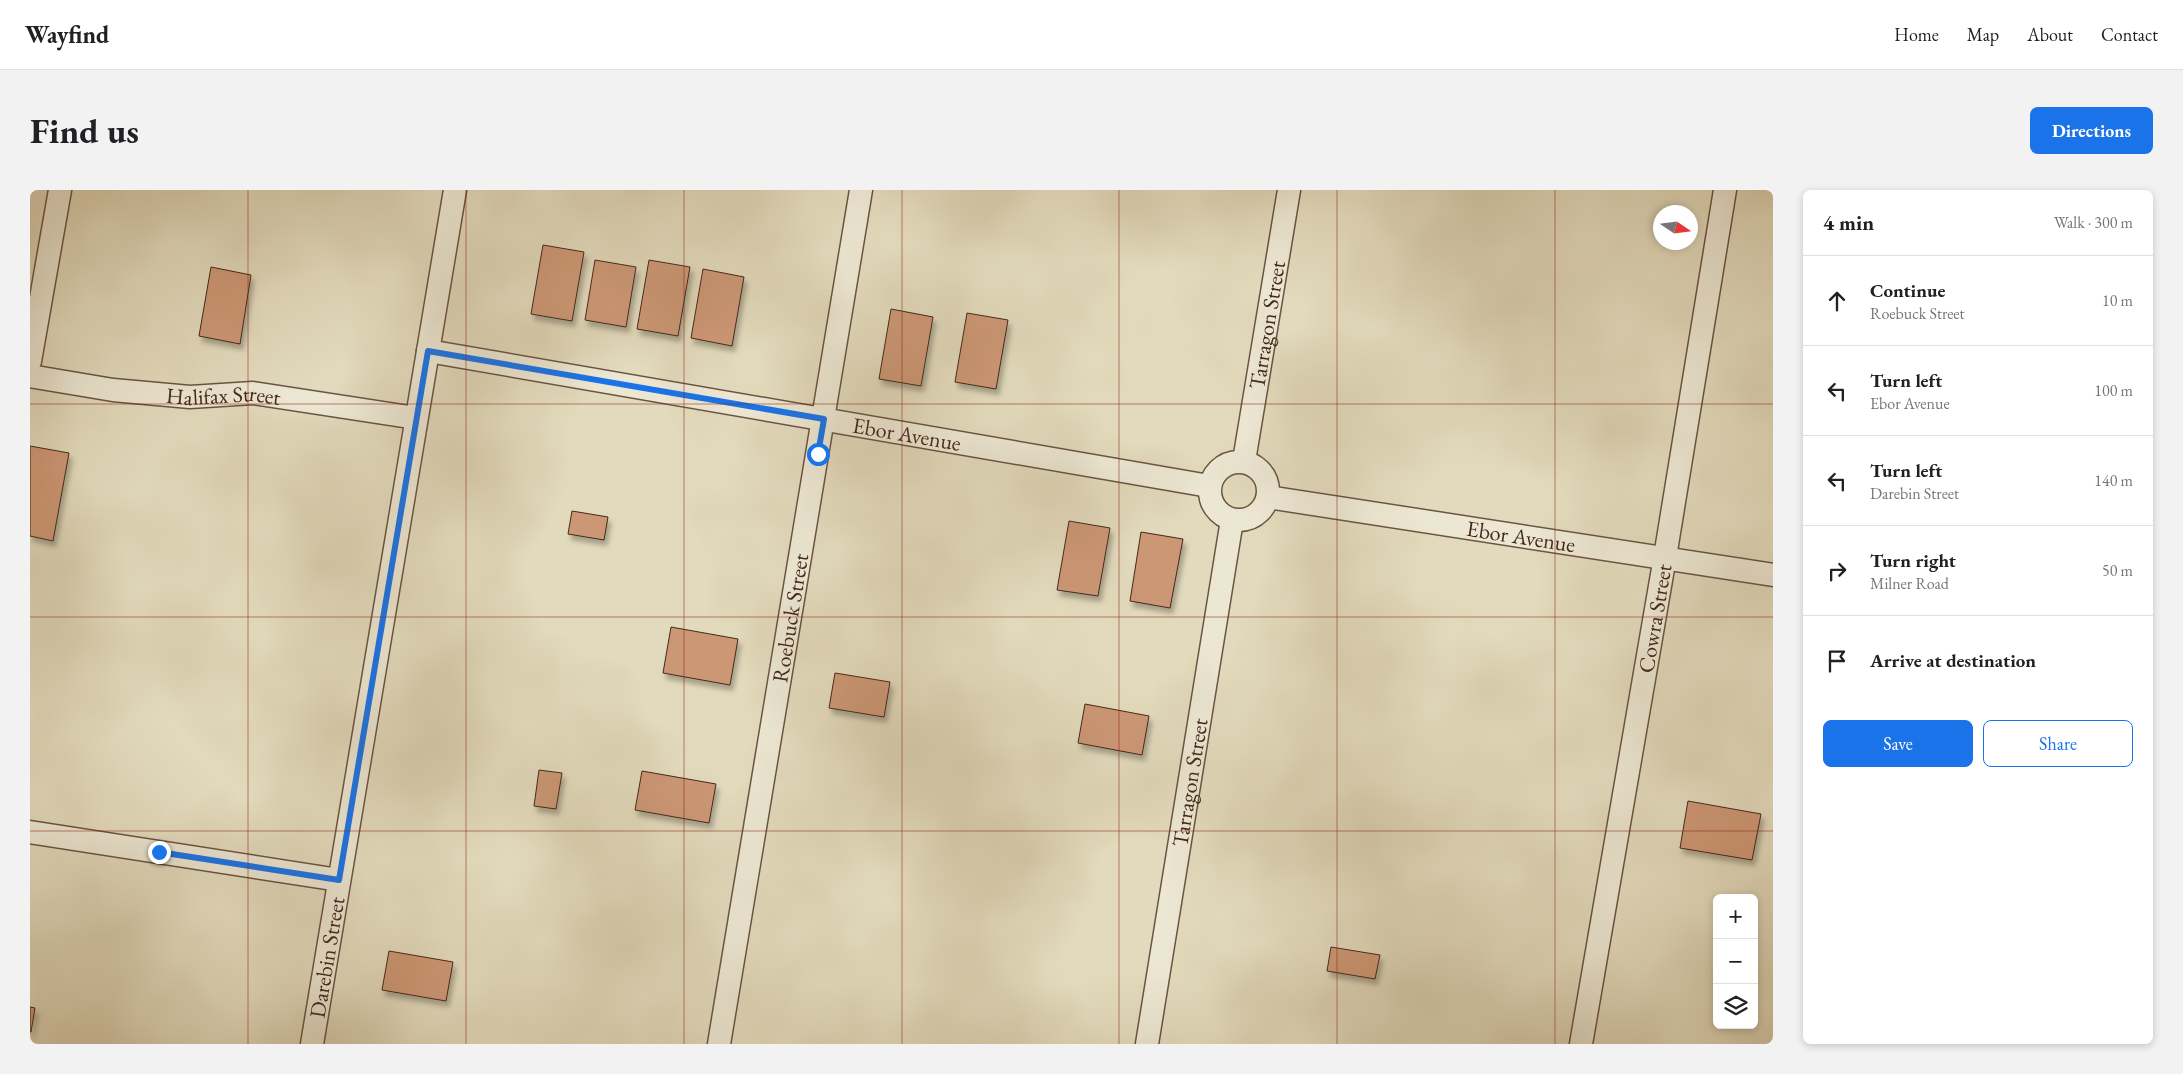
<!DOCTYPE html>
<meta charset="utf-8">
<style>
:root{--surface:#fff;--page:#f2f2f2;--text:#202124;--muted:#757577;--line:#e0e0e0;--accent:#1a73e8}
body{margin:0;font-family:"EB Garamond",serif;background:var(--page);color:var(--text)}
.controls{position:absolute;right:15px;bottom:15px;display:grid;overflow:hidden;border-radius:8px;box-shadow:0 2px 8px #0003}
.controls button{width:45px;height:45px;display:grid;place-items:center;padding:0;border:0;border-bottom:1px solid var(--line);background:var(--surface);color:var(--text);font:25px sans-serif}
.compass{position:absolute;left:1623px;top:15px;width:45px;height:45px;border-radius:50%;background:var(--surface);box-shadow:0 2px 8px #0003;rotate:103deg}
.stop{position:absolute;width:15px;height:15px;margin:-11px;border:4px solid #1a73e8;border-radius:50%;background:#fff}
.stop.end{background:#1a73e8;border-color:#fff;box-shadow:0 1px 5px #0008}
.list{margin:0;padding:0;list-style:none}
h2{display:flex;justify-content:space-between;align-items:center;height:65px;margin:0;padding:0 20px;font-size:21px}
h2 small{font-size:16px;font-weight:400;color:var(--muted)}
.list li{display:grid;grid-template-columns:32px 1fr auto;gap:15px;align-items:center;box-sizing:border-box;height:90px;padding:0 20px;border-top:1px solid var(--line)}
.list b{display:block;font-size:19px;white-space:nowrap}
.list p{margin:0;font-size:16px;white-space:nowrap;color:var(--muted)}
.list em{font-size:16px;font-style:normal;color:var(--muted)}
.actions{display:flex;gap:10px;padding:15px 20px}
.actions a{flex:1;padding:11px 0;border:1px solid var(--accent);border-radius:8px;text-align:center;font-size:18px;color:var(--accent)}
.actions .main{background:var(--accent);color:#fff}
.icon{flex:none;width:28px;height:28px;fill:none;stroke:currentColor;stroke-width:2;stroke-linecap:round;stroke-linejoin:round}
.map{position:relative;flex:none;width:1743px;height:854px;overflow:hidden;border-radius:8px}
header{display:flex;align-items:center;gap:30px;box-sizing:border-box;height:70px;padding:0 25px;background:var(--surface);border-bottom:1px solid var(--line)}
header strong{font-size:24px}
nav{display:flex;gap:28px;margin-inline-start:auto;font-size:18px}
.intro{display:flex;align-items:center;justify-content:space-between;box-sizing:border-box;height:120px;padding:0 30px}
h1{margin:0;font-size:35px}
.button{padding:12px 22px;border-radius:8px;background:var(--accent);color:#fff;font-size:18px;font-weight:700}
main{display:flex;gap:30px;padding:0 30px}
aside{flex:1;background:var(--surface);border-radius:8px;box-shadow:0 2px 8px #0003}
.map>svg:first-child{display:block}
</style>
<header>
<strong>Wayfind</strong>
<nav><a>Home</a><a>Map</a><a>About</a><a>Contact</a></nav>
</header>
<div class="intro"><h1>Find us</h1><a class="button">Directions</a></div>
<main>
<div class="map">
<svg width="1743" height="854" viewBox="0 0 1743 854">
<defs>
<filter id="shadow"><feDropShadow dx="3" dy="5.5" stdDeviation="2.5" flood-color="#0004"/></filter>
</defs>
<rect width="100%" height="100%" fill="#e2dabc"/>
<filter id="stains"><feTurbulence type="fractalNoise" baseFrequency=".004" numOctaves="4"/><feColorMatrix values="0 0 0 0 .2 0 0 0 0 .09 0 0 0 0 .02 0 0 0 .5 -.17"/></filter>
<radialGradient id="worn" r=".72"><stop offset=".6" stop-color="#630" stop-opacity="0"/><stop offset="1" stop-color="#630" stop-opacity=".3"/></radialGradient>
<!-- building -->
<path fill="#cc9774" stroke="#43281b" filter="url(#shadow)" d="M513,55L554,62L542,131L501,124Z
M565,70L606,77L596,137L555,130Z
M619,70L660,77L648,146L607,139Z
M181,77L221,85L210,154L169,146Z
M673,79L714,87L702,156L661,148Z
M861,119L903,127L891,196L849,189Z
M937,123L978,130L966,199L925,192Z
M0,256L39,263L23,351L0,346Z
M542,321L578,327L574,350L538,344Z
M1039,331L1080,338L1068,406L1027,400Z
M1111,342L1153,349L1140,418L1100,411Z
M641,437L708,449L700,495L633,483Z
M805,483L860,492L854,527L799,518Z
M1055,514L1119,526L1112,565L1048,553Z
M509,580L532,583L526,619L504,616Z
M612,581L686,594L679,633L605,620Z
M1658,611L1731,624L1722,670L1650,658Z
M1301,757L1350,765L1345,789L1297,781Z
M359,761L423,772L416,811L352,800Z
M0,817L5,818L1,842H0Z"/>
<g fill="none" stroke-linecap="round" stroke-linejoin="round">
<defs>
<g id="street">
<path id="s1" d="M398,161L1179,296"/>
<path d="M0,171L30,0"/>
<path id="s2" d="M0,186L83,200L160,207L223,203L386,228"/>
<path id="s3" d="M1214,271L1259,0"/>
<circle cx="1209" cy="301" r="29"/>
<path id="s4" d="M1238,307L1743,385"/>
<path d="M0,642L309,690"/>
<path id="s5" d="M282,854L425,0"/>
<path id="s6" d="M689,854L831,0"/>
<path id="s7" d="M1117,854L1202,330"/>
<path id="s8" d="M1551,854L1635,367L1695,0"/>
</g>
</defs>
<!-- street casing -->
<use href="#street" stroke="#6b5443" stroke-width="25"/>
<!-- street -->
<use href="#street" stroke="#ece7d3" stroke-width="22"/>
</g>
<g fill="none" stroke-linecap="round" stroke-linejoin="round">
<!-- route -->
<path stroke="#1a73e8" stroke-width="6" d="M129,662L309,690L398,161L794,229L788,264"/>
</g>
<!-- grid -->
<path fill="none" stroke="#8f2418" stroke-width="1" stroke-opacity="0.55" d="M218,0V854M436,0V854M654,0V854M872,0V854M1089,0V854M1307,0V854M1525,0V854M0,214H1743M0,427H1743M0,641H1743"/>
<g text-anchor="middle" dominant-baseline="central" stroke-width="4" stroke-linejoin="round" paint-order="stroke">
<!-- street labels -->
<g font-size="22" fill="#43281b" stroke="#ece7d3">
<text stroke="none"><textPath href="#s3" startOffset="138">Tarragon Street</textPath></text>
<text stroke="none"><textPath href="#s2" startOffset="195">Halifax Street</textPath></text>
<text stroke="none"><textPath href="#s1" startOffset="486">Ebor Avenue</textPath></text>
<text stroke="none"><textPath href="#s4" startOffset="256">Ebor Avenue</textPath></text>
<text stroke="none"><textPath href="#s6" startOffset="432">Roebuck Street</textPath></text>
<text stroke="none"><textPath href="#s8" startOffset="432">Cowra Street</textPath></text>
<text stroke="none"><textPath href="#s7" startOffset="265">Tarragon Street</textPath></text>
<text stroke="none"><textPath href="#s5" startOffset="88">Darebin Street</textPath></text>
</g>
</g>
<rect width="100%" height="100%" filter="url(#stains)"/>
<rect width="100%" height="100%" fill="url(#worn)"/>
</svg>
<div class="controls">
<button>+</button>
<button>−</button>
<button><svg class="icon" aria-label="layers" viewBox="0 0 24 24"><path d="M12 4l9 5-9 5-9-5zM3 14l9 5 9-5"/></svg></button>
</div>
<svg class="compass" viewBox="-18 -18 36 36"><path d="M0-13l5 13h-10z" fill="#e53935"/><path d="M0 13l5-13h-10z" fill="#757577"/></svg>
<div class="stop" style="left:788px;top:264px"></div>
<div class="stop end" style="left:129px;top:662px"></div>
</div>
<aside>
<h2>4 min<small>Walk · 300 m</small></h2>
<ul class="list">
<li><svg class="icon" aria-label="ahead" viewBox="0 0 24 24"><path d="M12 20V5M6 11l6-6 6 6"/></svg><div><b>Continue</b><p>Roebuck Street</p></div><em>10 m</em></li>
<li><svg class="icon" aria-label="left" viewBox="0 0 24 24"><path d="M17 20v-9H6M10 6l-5 5 5 5"/></svg><div><b>Turn left</b><p>Ebor Avenue</p></div><em>100 m</em></li>
<li><svg class="icon" aria-label="left" viewBox="0 0 24 24"><path d="M17 20v-9H6M10 6l-5 5 5 5"/></svg><div><b>Turn left</b><p>Darebin Street</p></div><em>140 m</em></li>
<li><svg class="icon" aria-label="right" viewBox="0 0 24 24"><path d="M7 20v-9h11M14 6l5 5-5 5"/></svg><div><b>Turn right</b><p>Milner Road</p></div><em>50 m</em></li>
<li><svg class="icon" aria-label="arrive" viewBox="0 0 24 24"><path d="M6 21V4h12l-3 4 3 4H6"/></svg><div><b>Arrive at destination</b></div></li>
</ul>
<div class="actions"><a class="main">Save</a><a>Share</a></div>
</aside>
</main>
